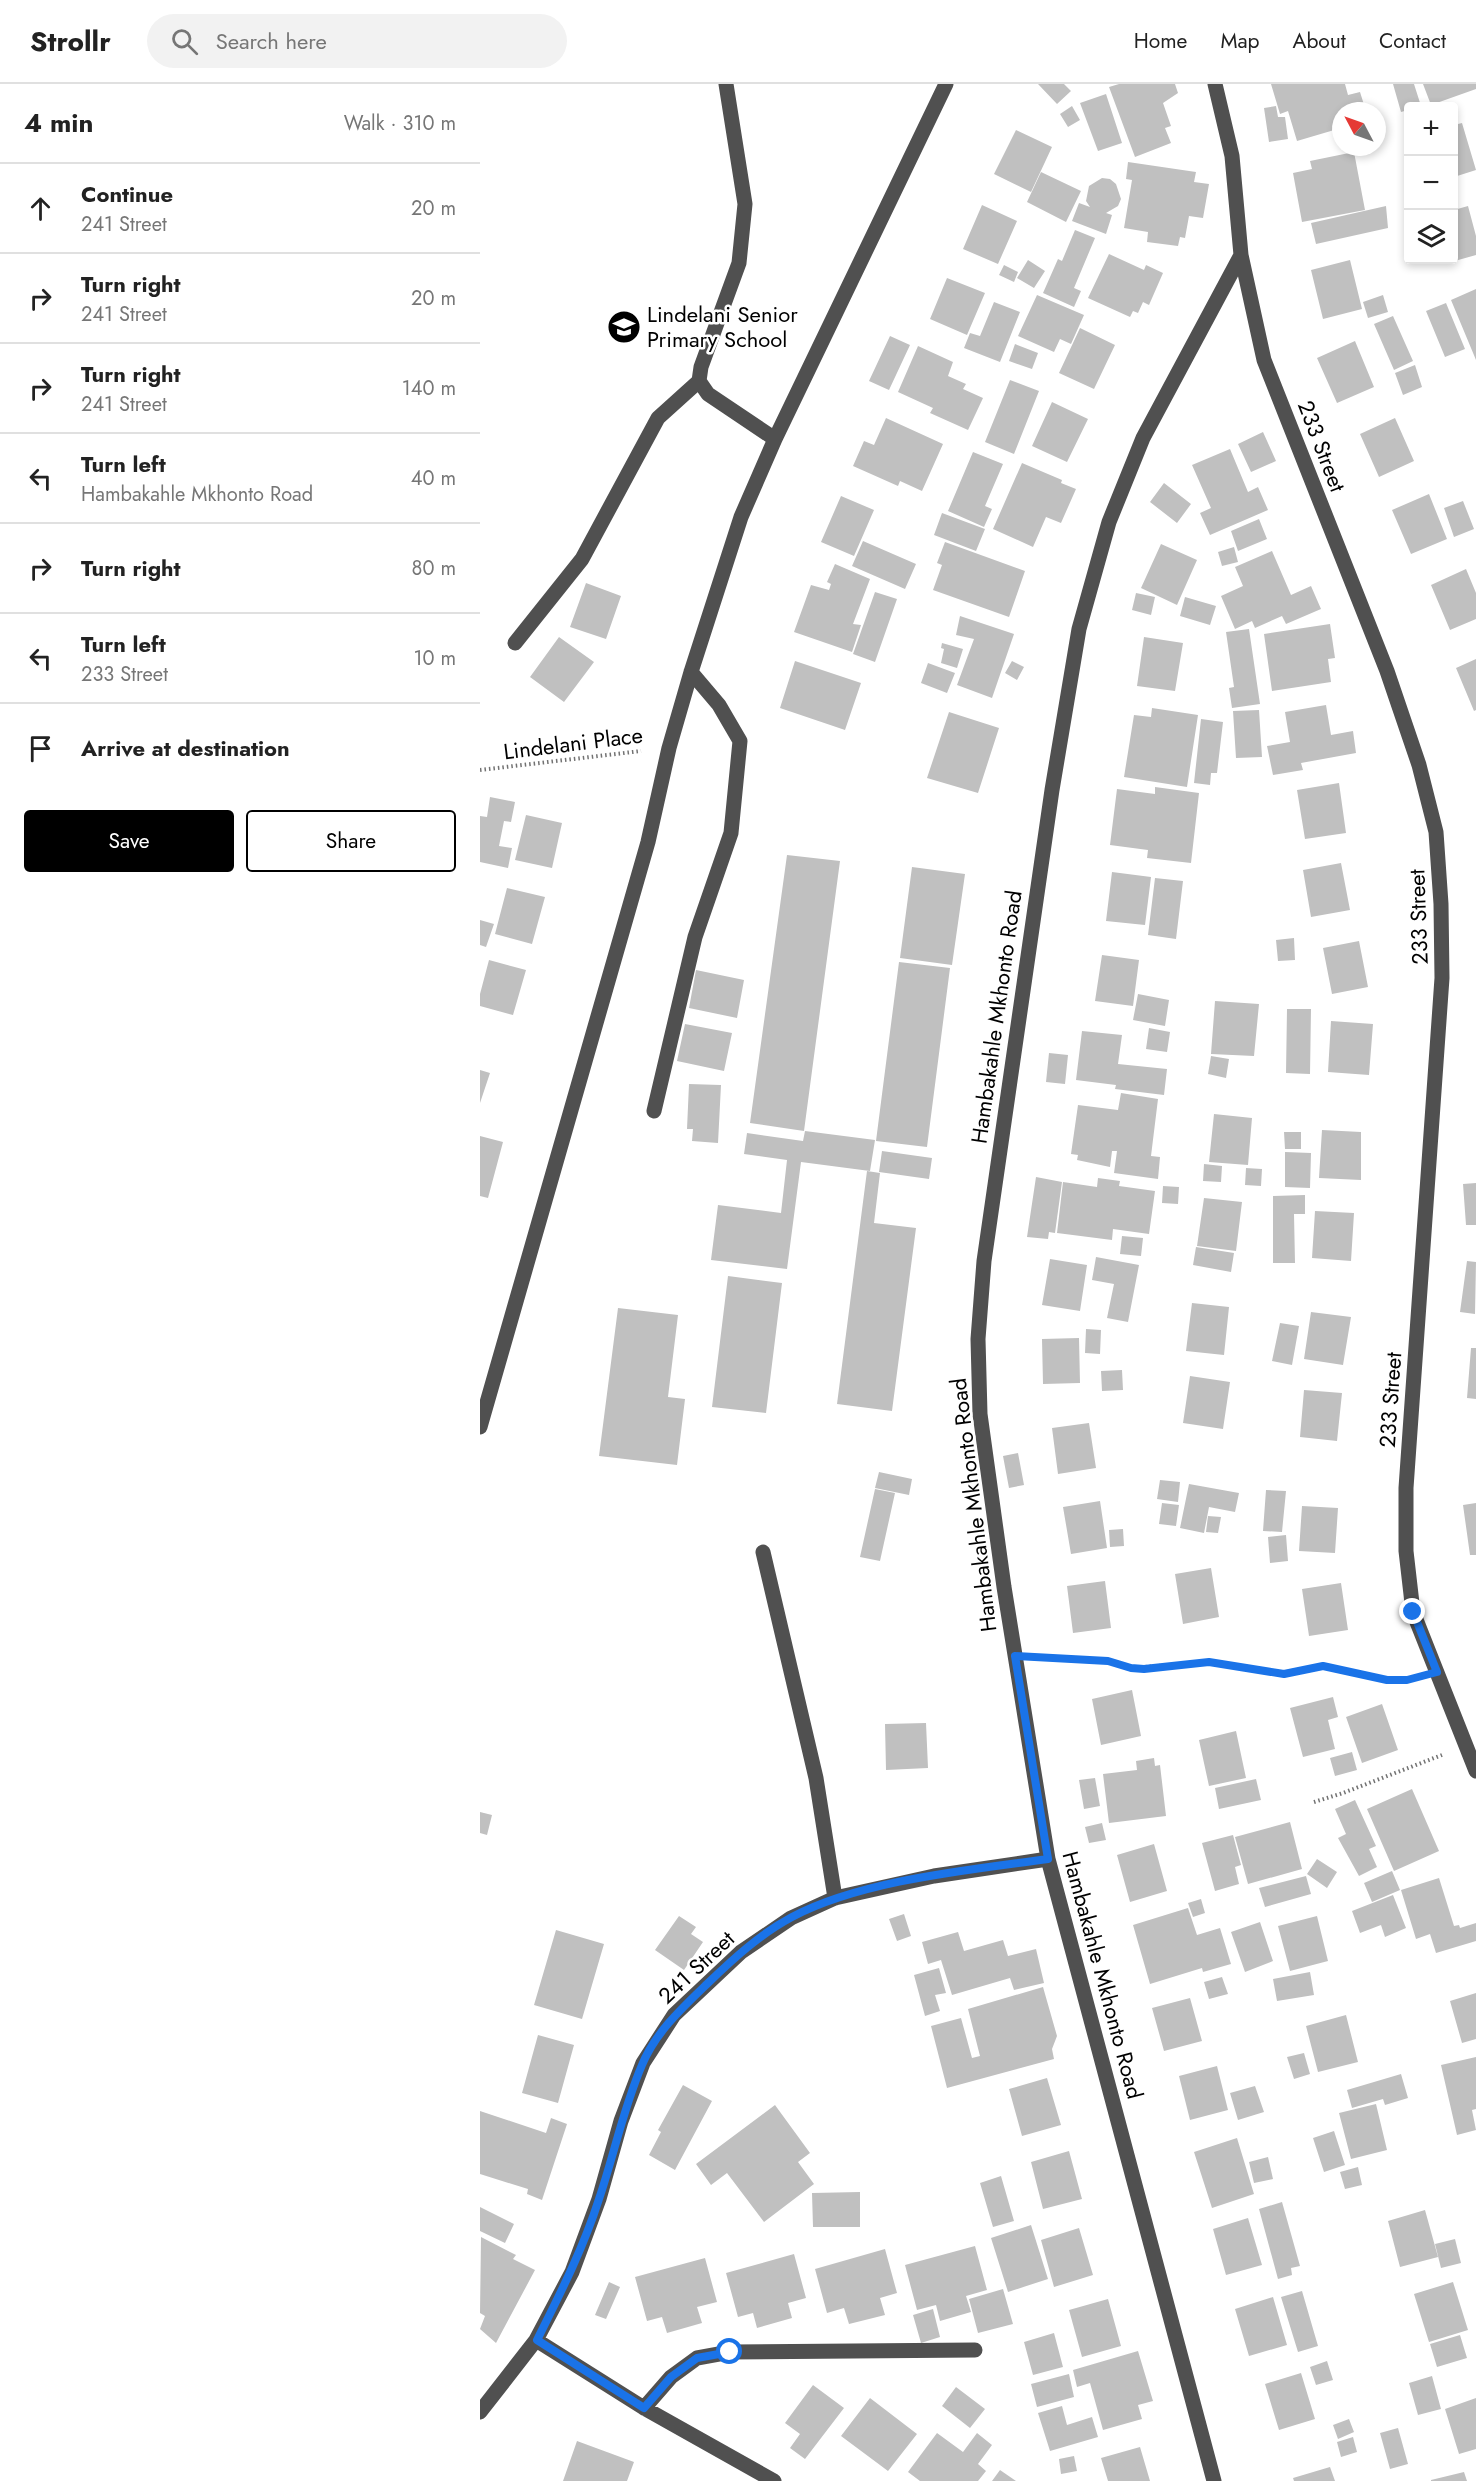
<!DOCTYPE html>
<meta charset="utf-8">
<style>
:root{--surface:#fff;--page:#f2f2f2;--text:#222;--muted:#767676;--line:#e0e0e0;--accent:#000}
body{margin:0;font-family:Jost,sans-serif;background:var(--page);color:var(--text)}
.controls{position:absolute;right:18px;top:18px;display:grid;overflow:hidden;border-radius:6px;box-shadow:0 3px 9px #0003}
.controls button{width:54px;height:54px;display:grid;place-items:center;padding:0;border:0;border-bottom:2px solid var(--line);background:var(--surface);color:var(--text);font:30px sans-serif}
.compass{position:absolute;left:852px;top:18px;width:54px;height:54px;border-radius:50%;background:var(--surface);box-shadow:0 3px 9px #0003;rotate:311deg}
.stop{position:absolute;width:18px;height:18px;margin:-14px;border:4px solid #1a73e8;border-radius:50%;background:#fff}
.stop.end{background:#1a73e8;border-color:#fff;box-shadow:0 2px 6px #0008}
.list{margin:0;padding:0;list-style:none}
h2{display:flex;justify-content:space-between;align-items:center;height:78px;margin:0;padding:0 24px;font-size:26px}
h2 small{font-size:20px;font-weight:400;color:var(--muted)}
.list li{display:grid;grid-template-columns:39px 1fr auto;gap:18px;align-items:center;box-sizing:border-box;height:90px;padding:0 24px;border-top:2px solid var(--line)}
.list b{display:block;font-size:22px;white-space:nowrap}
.list p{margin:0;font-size:20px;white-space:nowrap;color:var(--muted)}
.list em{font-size:20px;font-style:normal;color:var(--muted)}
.actions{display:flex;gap:12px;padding:18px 24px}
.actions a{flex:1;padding:14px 0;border:2px solid var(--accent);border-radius:6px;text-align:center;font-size:21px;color:var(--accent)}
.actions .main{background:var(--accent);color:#fff}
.icon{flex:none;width:33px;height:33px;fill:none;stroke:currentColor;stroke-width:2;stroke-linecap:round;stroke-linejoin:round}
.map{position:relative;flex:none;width:996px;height:2397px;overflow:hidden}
header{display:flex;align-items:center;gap:36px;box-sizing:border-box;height:84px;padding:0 30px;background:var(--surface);border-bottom:2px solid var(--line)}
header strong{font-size:28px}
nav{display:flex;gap:33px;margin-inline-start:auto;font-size:21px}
.search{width:420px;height:54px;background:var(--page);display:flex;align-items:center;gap:15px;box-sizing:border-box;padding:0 21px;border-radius:33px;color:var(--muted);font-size:22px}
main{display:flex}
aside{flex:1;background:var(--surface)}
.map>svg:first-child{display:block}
</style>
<header>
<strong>Strollr</strong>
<div class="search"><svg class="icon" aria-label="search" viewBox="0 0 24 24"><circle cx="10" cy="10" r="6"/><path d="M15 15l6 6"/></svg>Search here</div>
<nav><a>Home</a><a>Map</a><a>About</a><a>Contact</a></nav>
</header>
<main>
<aside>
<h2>4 min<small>Walk · 310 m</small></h2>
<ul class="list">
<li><svg class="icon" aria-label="ahead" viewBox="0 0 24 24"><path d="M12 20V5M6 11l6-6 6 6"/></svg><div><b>Continue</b><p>241 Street</p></div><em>20 m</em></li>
<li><svg class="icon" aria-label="right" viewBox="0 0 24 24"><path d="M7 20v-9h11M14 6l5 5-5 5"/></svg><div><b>Turn right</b><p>241 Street</p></div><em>20 m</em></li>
<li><svg class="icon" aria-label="right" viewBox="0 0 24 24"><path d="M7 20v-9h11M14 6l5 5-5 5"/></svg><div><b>Turn right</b><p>241 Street</p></div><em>140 m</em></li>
<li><svg class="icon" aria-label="left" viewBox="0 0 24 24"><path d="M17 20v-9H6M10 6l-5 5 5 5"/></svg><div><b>Turn left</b><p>Hambakahle Mkhonto Road</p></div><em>40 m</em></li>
<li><svg class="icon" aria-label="right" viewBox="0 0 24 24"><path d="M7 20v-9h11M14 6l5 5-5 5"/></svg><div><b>Turn right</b></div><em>80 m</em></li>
<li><svg class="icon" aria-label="left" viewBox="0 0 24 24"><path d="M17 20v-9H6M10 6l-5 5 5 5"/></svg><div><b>Turn left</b><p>233 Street</p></div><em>10 m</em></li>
<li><svg class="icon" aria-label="arrive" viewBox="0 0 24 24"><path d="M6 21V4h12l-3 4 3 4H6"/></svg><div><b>Arrive at destination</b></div></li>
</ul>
<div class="actions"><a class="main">Save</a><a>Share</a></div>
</aside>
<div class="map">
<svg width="996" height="2397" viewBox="0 0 996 2397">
<rect width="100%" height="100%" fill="#fff"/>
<!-- building -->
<path fill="#c0c0c0" d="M558,0H584L591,7L577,20Z
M639,0H695L698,9L683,19L691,42L685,44L691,59L655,73L629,3Z
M791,0H865L868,11L880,8L886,27H861V44L817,57L808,27L800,30Z
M913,0H934L941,22H928V26L921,28Z
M943,0H996V5L951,21Z
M626,10L642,59L618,67L600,19Z
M592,22L600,36L588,43L580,30Z
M796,22L798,33H805L808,55L789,58L784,24Z
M982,39L996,86L974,93V41Z
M536,46L572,63L551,108L514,90Z
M874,68L885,126L822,138L813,89L832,85L830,77Z
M648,78L716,88L714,98L729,100L723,134L709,132L705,154L700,153L698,162L667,158L668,148L644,144L652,96L646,95Z
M561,88L601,107L586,138L547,118Z
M622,94L630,95L636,100L641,115L638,122L626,129L632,131L626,150L592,137L599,119L610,123L606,117L609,102Z
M502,121L537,137L518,180L483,165Z
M906,122L908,144L836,160L831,139Z
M988,122L996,152V171L964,180L962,176H974V126Z
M595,146L615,154L594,204L601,207L594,223L563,209L578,175L582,177Z
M629,170L664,186L666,181L683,189L669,221L663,218L658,229L653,227L650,233L608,214Z
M548,176L565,187L554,204L537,194Z
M870,176L882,225L843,235L831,186Z
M524,181L538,188L534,198L519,191Z
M467,194L505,209L487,251L450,235Z
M996,205V276L971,216Z
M557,211L604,231L591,260L580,255L574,268L538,252Z
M903,211L908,228L888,234L883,218Z
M514,218L540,228L520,278L484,264L490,249L500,252Z
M966,219L985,265L965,273L946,227Z
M913,232L933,277L914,286L894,240Z
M600,244L635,261L614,305L579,289Z
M410,252L430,261L409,306L389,297Z
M875,257L894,303L857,319L837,274Z
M535,260L558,269L552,285L529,277Z
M438,262L473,278L468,292L486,300L483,305L503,314L488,346L450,329L453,324L418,308Z
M935,281L942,303L923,311L915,289Z
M530,296L559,307L534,370L505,358Z
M572,318L608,335L587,378L552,362Z
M406,334L463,360L442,407L420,397L418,402L373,382L384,357L394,361Z
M915,334L934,377L899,393L880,350Z
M783,348L796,377L771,388L758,360Z
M750,365L768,408L778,403L788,426L730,451L720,429L731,424L712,381Z
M493,368L523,380L505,422L512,425L504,443L468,427Z
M542,379L582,396L581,399L596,405L581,439L566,433L553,463L513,445Z
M684,399L711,420L697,439L670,418Z
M949,410L967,455L931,470L912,426Z
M361,412L394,426L374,472L341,458Z
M983,417L994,445L974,453L964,424Z
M462,429L505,445L496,467L454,451Z
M779,435L787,455L758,467L751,447Z
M383,457L436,480L425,505L372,482Z
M465,458L545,487L529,533L453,506L462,481L457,479Z
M681,460L717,476L697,521L661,504Z
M754,463L758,478L742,482L738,468Z
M792,467L811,511L831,502L841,525L806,540L802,532L775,544L772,537L755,545L741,512L763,502L755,483Z
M355,480L390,495L373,540L381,541L372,568L314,548L331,501L349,506L351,500L347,498Z
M986,485L996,509V535L970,546L951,501Z
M106,499L141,512L126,555L90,543Z
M395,508L417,515L395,578L373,570Z
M656,509L675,513L671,531L652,526Z
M705,513L736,522L730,541L700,532Z
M480,532L534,550L512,614L477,601L494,555L476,551Z
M850,540L855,574L848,575L851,598L792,607L784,550Z
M769,545L780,620L752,624L749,604L754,603L746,548Z
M79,553L114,578L84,618L50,593Z
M664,553L703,559L695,607L657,602Z
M462,559L483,565L477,584L461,579L464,565L461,564Z
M996,575V626L994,627L976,584Z
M315,577L381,599L365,646L300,624Z
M532,577L544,583L537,596L525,589Z
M448,579L475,589L467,609L441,599Z
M846,621L851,651L873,647L876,669L821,679L823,686L793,691L787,662L810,658L805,628Z
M672,624L718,631L707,703L644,693L654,631L671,633Z
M779,626L782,673L756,674L753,627Z
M469,628L519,644L498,709L447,694Z
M721,635L743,638L737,689H731L730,701L714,699Z
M859,699L866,749L825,755L817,706Z
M675,703L719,709L711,779L667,774L668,766L630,761L637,705L675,710Z
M10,713L35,718L31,738L24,737L19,762L32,764L28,784L0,778V732L7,733Z
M46,731L82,739L72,784L35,776Z
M307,771L360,777L324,1047L270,1039Z
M861,779L870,826L831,833L823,786Z
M432,783L485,790L472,881L420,874Z
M632,788L671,793L665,841L626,837Z
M675,794L703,797L696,855L668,851Z
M27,804L65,813L52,860L15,850Z
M0,836L14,840L6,863L0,861Z
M814,854L815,876L798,877L796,856Z
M879,857L888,903L852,910L843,864Z
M622,871L659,876L653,922L615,917Z
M9,876L46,886L33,931L0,922V910Z
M419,878L470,884L447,1063L396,1057Z
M216,886L264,896L257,934L209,924Z
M658,910L689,916L685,942L653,936Z
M735,917L779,920L774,972L731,970Z
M807,925H831L830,990L806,989Z
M851,937L893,940L889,991L848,988Z
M205,940L252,949L244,987L197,977Z
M669,944L690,948L687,968L666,965Z
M602,947L642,951L638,980L687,985L684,1011L635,1005L636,1001L596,996Z
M569,969L588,971L585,1000L566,998Z
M731,972L749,975L746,994L728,990Z
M0,986L10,989L0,1019Z
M209,1000L241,1001L238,1059L212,1057L213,1045H207Z
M641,1009L678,1015L671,1072L680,1073L678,1095L634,1089L637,1067H632L630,1083L597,1076L598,1071L591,1070L598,1021L638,1026Z
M734,1030L772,1034L768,1081L729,1078Z
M842,1046L881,1048V1096L839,1094Z
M325,1047L395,1056L390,1087L321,1078L307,1185L231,1176L238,1121L301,1129L307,1076L264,1070L267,1049L323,1057Z
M804,1048H821V1065H805Z
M0,1052L23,1058L8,1114L0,1112Z
M402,1067L452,1074L449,1095L399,1088Z
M805,1068L831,1069L830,1104L805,1103Z
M724,1080L742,1082L741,1098L723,1097Z
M766,1084L782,1085L781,1102L765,1101Z
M387,1087L400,1089L394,1139L436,1144L412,1327L357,1320Z
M556,1093L582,1098L575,1149L569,1148L568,1155L547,1153Z
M618,1094L640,1097L639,1102L675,1107L669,1150L633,1145L632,1156L577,1149L583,1098L617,1103Z
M996,1099V1141H986L983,1100Z
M683,1102L699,1103L698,1120L682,1119Z
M825,1111V1130H814L815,1179H793V1112Z
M724,1114L762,1118L756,1167L717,1162Z
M835,1127L874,1129L871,1177L832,1174Z
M642,1152L663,1154L661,1172L640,1170Z
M716,1163L754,1169L751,1188L713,1181Z
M616,1173L659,1181L648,1238L627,1234L634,1200L612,1196Z
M570,1175L607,1181L600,1227L562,1221Z
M987,1177L996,1178L995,1230L980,1228Z
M248,1192L302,1199L286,1329L232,1323Z
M712,1219L749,1223L744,1271L706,1267Z
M138,1224L198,1231L188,1313L205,1315L197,1381L119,1372Z
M831,1228L871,1233L863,1281L824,1275Z
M800,1239L819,1242L812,1281L792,1277Z
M606,1245L621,1246L620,1270L605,1269Z
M599,1254L600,1299L563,1300L562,1255Z
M991,1264H996V1315L987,1314Z
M642,1286L643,1306L622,1307L621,1287Z
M710,1292L750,1298L743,1345L703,1339Z
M824,1306L862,1309L857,1357L820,1353Z
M609,1339L616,1384L578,1390L572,1344Z
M538,1369L544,1401L529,1404L523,1372Z
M399,1388L432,1395L429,1411L395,1404Z
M680,1396L700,1398L698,1418L677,1415Z
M709,1400L759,1409L755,1428L729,1423L724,1449L700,1444Z
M395,1405L415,1409L400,1477L380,1473Z
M786,1406L806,1407L802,1448L783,1447Z
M620,1417L627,1464L591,1470L583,1423Z
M682,1419L699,1421L696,1442L679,1440Z
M996,1419V1471H990L983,1421Z
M822,1422L858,1424L855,1469L819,1467Z
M728,1432L741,1433L738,1449L726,1448Z
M643,1445L644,1462L630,1463L629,1446Z
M806,1451L808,1477L790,1479L788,1453Z
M731,1484L739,1533L703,1540L695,1490Z
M625,1497L631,1544L593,1549L587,1502Z
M861,1499L868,1546L829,1552L822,1505Z
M652,1606L661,1652L621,1661L612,1615Z
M853,1613L858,1633L848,1636L855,1665L823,1673L810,1624Z
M902,1620L918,1666L882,1679L866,1633Z
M446,1639L448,1684L406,1686L405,1640Z
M756,1647L766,1694L729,1702L719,1656Z
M872,1668L877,1686L855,1692L850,1674Z
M674,1674L675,1682L680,1681L686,1732L629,1739L623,1690L657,1686L656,1677Z
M615,1694L620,1722L604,1725L599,1696Z
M776,1695L781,1716L739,1725L735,1704Z
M932,1705L959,1767L914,1787L887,1725Z
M875,1716L896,1762L889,1765L897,1783L879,1792L858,1754L866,1750L855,1725Z
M0,1728L12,1731L7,1751L0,1749Z
M810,1738L822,1785L768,1800L755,1753Z
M622,1739L626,1756L609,1759L605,1743Z
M753,1751L761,1781L755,1783L759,1800L735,1807L722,1759Z
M674,1760L687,1807L650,1818L637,1771Z
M837,1775L857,1788L847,1804L827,1790Z
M912,1787L920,1806L892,1818L884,1799Z
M826,1792L831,1810L785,1823L779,1804Z
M959,1794L974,1842L979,1841L980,1844L996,1839V1857L956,1869L950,1850L936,1855L921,1806Z
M913,1811L926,1844L905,1853L901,1841L880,1849L872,1827Z
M721,1815L725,1829L713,1833L708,1819Z
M708,1824L717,1851L740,1844L751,1880L723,1888L722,1884L670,1900L653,1841Z
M424,1830L431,1852L417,1857L409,1835Z
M199,1832L216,1843L211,1850L223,1858L204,1886L175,1866Z
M837,1832L848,1877L810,1887L798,1842Z
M780,1838L793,1877L765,1888L751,1848Z
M76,1846L124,1860L102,1935L54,1921Z
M478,1848L484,1867L523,1856L528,1872L556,1865L564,1899L534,1906L530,1894L472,1911L461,1876L448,1880L442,1858Z
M459,1884L466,1909L455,1911L460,1927L445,1932L434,1891Z
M830,1888L834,1911L797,1917L793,1895Z
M742,1893L748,1910L729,1915L724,1898Z
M563,1903L577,1952L572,1965L574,1975L467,2004L451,1942L481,1934L492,1974L500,1972L488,1925Z
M996,1909V1955L982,1959L970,1917Z
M710,1914L722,1957L684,1967L672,1924Z
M866,1931L878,1978L838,1988L826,1942Z
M58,1951L94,1961L78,2019L42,2009Z
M824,1969L830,1990L814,1995L807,1973Z
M996,1973V2025L992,2026L996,2046L977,2051L961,1981Z
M737,1982L748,2026L710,2036L699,1992Z
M921,1990L928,2014L905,2021L903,2015L872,2024L867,2006Z
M567,1994L581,2041L542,2052L529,2005Z
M203,2001L232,2017L195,2086L169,2071L181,2048L178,2046Z
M775,2002L784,2028L758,2036L750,2009Z
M896,2020L907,2066L871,2075L859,2029Z
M295,2021L330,2069L318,2078L334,2100L284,2138L247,2089L231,2101L216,2080Z
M0,2027L66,2049L71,2034L87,2040L62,2116L47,2110L48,2105L0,2090Z
M854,2047L865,2081L844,2088L833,2054Z
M757,2054L774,2110L732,2124L714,2068Z
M589,2067L602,2115L563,2125L551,2078Z
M788,2073L793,2095L774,2099L769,2078Z
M878,2083L882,2101L865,2105L860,2088Z
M521,2092L534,2137L513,2143L500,2099Z
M380,2108V2143H333L332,2109Z
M802,2118L820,2182L811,2184L812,2191L798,2195L779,2125Z
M0,2123L34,2140L25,2159L0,2147Z
M945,2126L958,2173L920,2183L908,2137Z
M768,2134L782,2181L746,2191L733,2145Z
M551,2141L568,2195L528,2208L511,2154Z
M599,2144L613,2191L574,2203L561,2156Z
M1,2153L36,2171L33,2175L55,2186L16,2259L0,2245L5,2232L0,2229Z
M975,2155L981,2179L961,2184L955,2160Z
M495,2162L507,2206L486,2212L491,2228L460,2237L456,2221L437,2226L425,2181Z
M405,2165L417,2209L400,2214L405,2231L369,2240L364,2224L347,2229L335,2185Z
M314,2170L326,2214L308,2219L312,2234L277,2244L273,2229L258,2233L246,2189Z
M225,2174L237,2218L217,2223L222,2239L187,2249L182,2233L167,2237L155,2193Z
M129,2198L140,2203L126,2235L115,2231Z
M973,2198L988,2246L949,2258L934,2210Z
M523,2205L533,2240L498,2249L489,2215Z
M822,2207L838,2262L818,2268L801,2213Z
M793,2213L807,2261L769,2272L755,2225Z
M628,2215L641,2262L602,2273L589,2226Z
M453,2225L460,2253L441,2259L433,2231Z
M574,2249L583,2283L553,2291L544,2258Z
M980,2251L987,2274L957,2283L950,2260Z
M658,2267L673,2317L658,2321L662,2335L623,2346L610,2299L597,2303L593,2286Z
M847,2277L853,2296L836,2301L830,2283Z
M821,2289L835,2335L799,2346L785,2300Z
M589,2290L594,2313L557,2323L551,2300Z
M952,2292L961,2325L938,2331L929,2299Z
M333,2301L364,2324L325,2375L310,2364L320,2350L305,2339Z
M476,2303L505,2325L490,2344L462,2322Z
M390,2314L437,2350L408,2387L361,2352Z
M996,2314V2365L979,2370L965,2325Z
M582,2322L587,2341L612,2333L618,2353L570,2367L558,2329Z
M869,2335L874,2348L858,2355L853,2341Z
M918,2344L928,2380L910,2385L900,2349Z
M457,2349L483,2368L497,2349L512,2361L498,2380L506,2387L498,2397H440L428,2388Z
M873,2353L877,2368L861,2373L857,2358Z
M97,2357L154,2378L147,2397H83Z
M660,2363L670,2397H628L621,2374Z
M594,2372L597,2387L581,2390L579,2375Z
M850,2383L855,2397H814L813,2394Z
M520,2386L536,2397H512Z
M984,2388L987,2397H951V2396Z"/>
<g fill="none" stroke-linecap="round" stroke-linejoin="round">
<!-- path -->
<path stroke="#727272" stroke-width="4" stroke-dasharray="1.5 3" stroke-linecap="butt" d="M0,686L161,667
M563,1572L628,1577L651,1584L729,1578L804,1590L843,1582L907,1596L931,1595
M834,1718L863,1709L962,1671"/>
<!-- minor -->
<path stroke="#505050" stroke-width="15" d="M246,0L265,120L259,179L221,283L219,297L228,310L295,355
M735,0L752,72L761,171L784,276L907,587L939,681L956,748L961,820L962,894L926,1404V1467L933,1528L996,1687
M35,559L102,475L178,334L219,297
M174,1027L215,853L251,749L260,657L239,621L211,588
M0,1343L168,758L189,664L211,588L261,433L295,355L466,0
M283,1468L336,1694L355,1814
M56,2256L164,2324L294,2397
M164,2324L191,2293L217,2274L250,2268L495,2266
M0,2328L56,2256L92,2188L119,2115L141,2037L163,1979L194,1931L261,1868L311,1834L355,1814L454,1792L568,1775
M734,2397L568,1775L524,1503L500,1330L498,1255L504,1177L572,706L599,545L629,438L663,354L761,171"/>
</g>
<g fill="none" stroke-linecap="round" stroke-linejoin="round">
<!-- route -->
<path stroke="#1a73e8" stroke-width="8" d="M250,2268L217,2274L191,2293L164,2324L57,2256C80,2210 103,2165 119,2115C134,2071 143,2025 162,1981C175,1949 202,1924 227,1900C253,1875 280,1850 312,1833C382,1796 489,1786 568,1775L535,1572L628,1577L651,1584L664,1585L729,1578L804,1590L843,1582L907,1596H927L957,1588L933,1528"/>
</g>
<!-- icons -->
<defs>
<symbol id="school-disc" viewBox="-11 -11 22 22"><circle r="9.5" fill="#000" stroke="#fff"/><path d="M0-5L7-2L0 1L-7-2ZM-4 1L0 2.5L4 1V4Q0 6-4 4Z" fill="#fff"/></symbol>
</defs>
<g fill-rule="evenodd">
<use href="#school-disc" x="125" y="224" width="38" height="38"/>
</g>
<g text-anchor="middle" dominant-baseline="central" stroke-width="5" stroke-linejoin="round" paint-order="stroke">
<!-- poi labels -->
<g font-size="22" fill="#000" stroke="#fff" text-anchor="start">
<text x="167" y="230">Lindelani Senior<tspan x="167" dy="25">Primary School</tspan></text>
</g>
<!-- street labels -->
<g font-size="22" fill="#000" stroke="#fff">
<text transform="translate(842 362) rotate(69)">233 Street</text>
<text transform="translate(93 659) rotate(-7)">Lindelani Place</text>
<text transform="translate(938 833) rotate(-92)">233 Street</text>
<text transform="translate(516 933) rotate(-82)">Hambakahle Mkhonto Road</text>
<text transform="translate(910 1316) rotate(-86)">233 Street</text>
<text transform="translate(493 1421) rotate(-97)">Hambakahle Mkhonto Road</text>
<text transform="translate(216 1883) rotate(-43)">241 Street</text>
<text transform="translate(623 1891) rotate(75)">Hambakahle Mkhonto Road</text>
</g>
</g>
</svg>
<div class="controls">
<button>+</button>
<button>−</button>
<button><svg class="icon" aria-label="layers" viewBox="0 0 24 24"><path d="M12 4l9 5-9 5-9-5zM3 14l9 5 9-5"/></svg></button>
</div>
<svg class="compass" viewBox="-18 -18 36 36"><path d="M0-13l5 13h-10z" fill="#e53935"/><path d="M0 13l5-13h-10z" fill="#767676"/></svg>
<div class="stop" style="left:250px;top:2268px"></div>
<div class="stop end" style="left:933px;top:1528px"></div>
</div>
</main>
